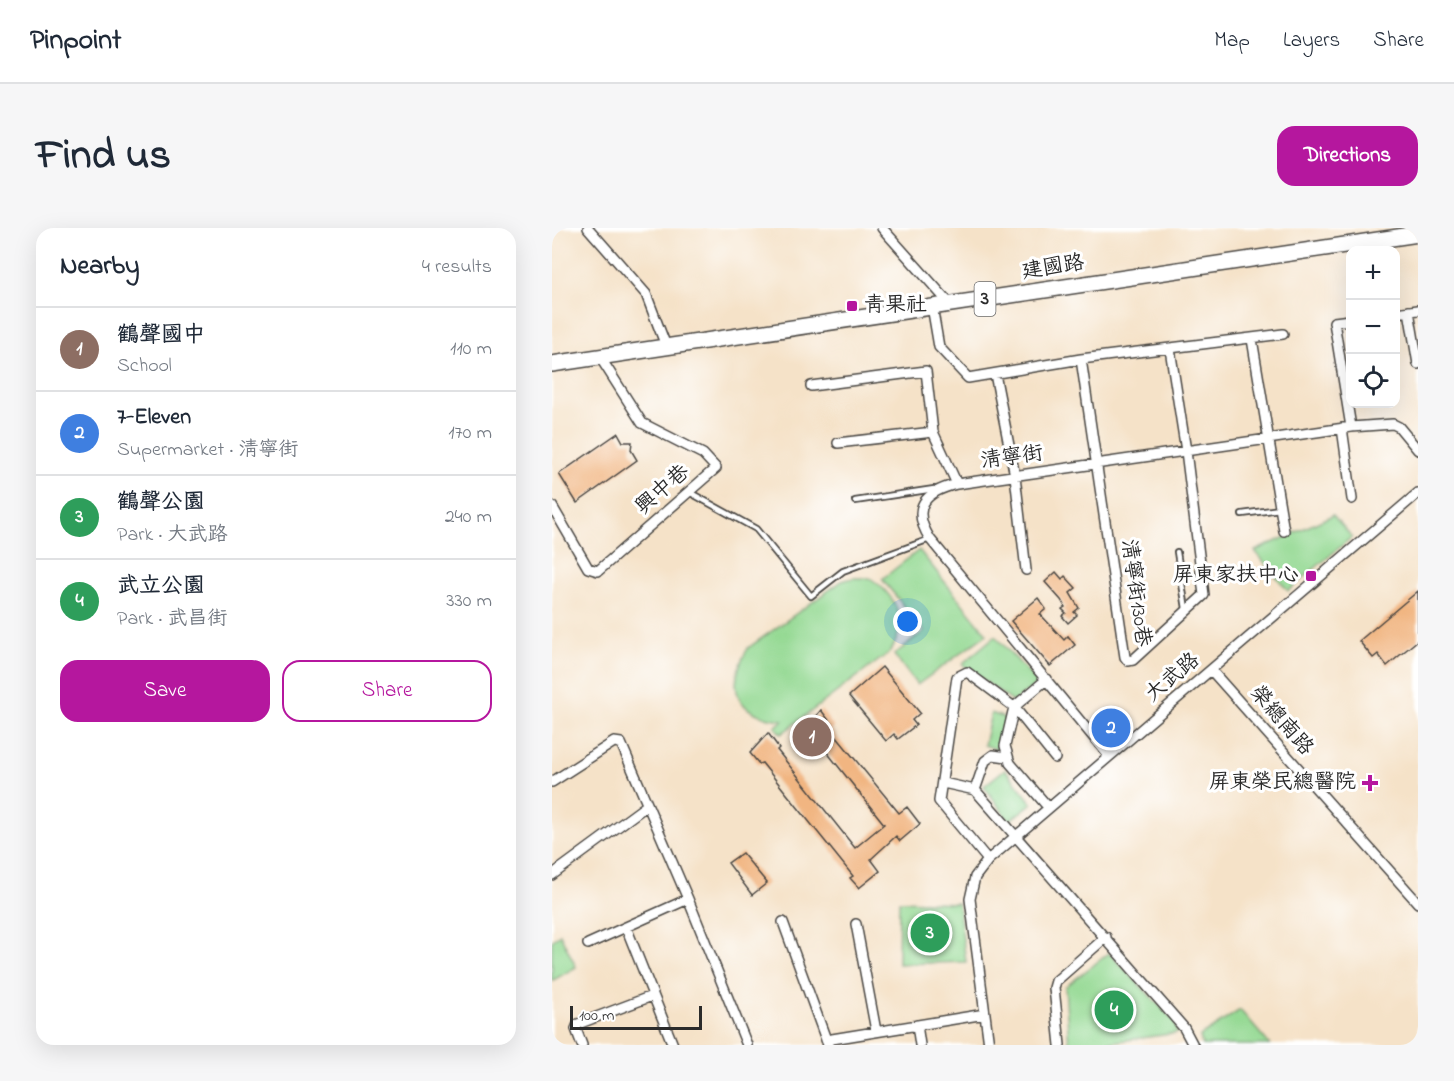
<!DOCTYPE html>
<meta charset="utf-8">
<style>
:root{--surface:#fff;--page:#f6f6f7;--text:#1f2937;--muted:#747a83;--line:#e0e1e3;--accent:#b5179e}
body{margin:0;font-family:"Indie Flower","LXGW WenKai TC",sans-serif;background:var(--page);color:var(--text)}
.controls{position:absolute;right:18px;top:18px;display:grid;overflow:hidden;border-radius:12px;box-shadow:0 6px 24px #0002}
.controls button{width:54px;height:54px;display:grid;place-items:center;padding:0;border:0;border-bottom:2px solid var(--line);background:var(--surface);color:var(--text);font:30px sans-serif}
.scale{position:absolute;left:18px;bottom:15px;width:132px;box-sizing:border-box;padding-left:6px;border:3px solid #2b2b2b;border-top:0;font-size:16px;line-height:21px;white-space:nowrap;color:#2b2b2b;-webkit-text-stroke:4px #fff;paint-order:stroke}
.you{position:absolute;left:356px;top:394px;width:21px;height:21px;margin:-15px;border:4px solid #fff;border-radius:50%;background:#1a73e8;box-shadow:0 0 0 9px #1a73e833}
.badge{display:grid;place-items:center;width:39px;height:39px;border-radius:50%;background:var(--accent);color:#fff;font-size:20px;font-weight:700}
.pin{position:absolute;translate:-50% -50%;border:3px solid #fff;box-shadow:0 2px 6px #0006}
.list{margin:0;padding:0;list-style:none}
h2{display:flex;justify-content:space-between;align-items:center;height:78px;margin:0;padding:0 24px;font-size:26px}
h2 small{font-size:20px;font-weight:400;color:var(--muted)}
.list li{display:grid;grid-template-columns:39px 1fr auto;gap:18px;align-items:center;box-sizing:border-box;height:84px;padding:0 24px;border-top:2px solid var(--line)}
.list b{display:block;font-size:22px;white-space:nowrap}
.list p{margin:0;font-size:20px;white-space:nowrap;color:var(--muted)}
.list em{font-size:20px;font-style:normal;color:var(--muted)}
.actions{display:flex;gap:12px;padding:18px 24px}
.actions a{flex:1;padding:14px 0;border:2px solid var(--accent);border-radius:18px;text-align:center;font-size:21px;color:var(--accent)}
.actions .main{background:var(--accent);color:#fff}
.icon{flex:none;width:33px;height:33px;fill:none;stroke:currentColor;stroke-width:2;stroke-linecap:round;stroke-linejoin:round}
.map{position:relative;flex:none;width:866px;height:817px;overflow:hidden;border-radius:18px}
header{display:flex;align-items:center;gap:36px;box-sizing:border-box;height:84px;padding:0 30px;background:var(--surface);border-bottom:2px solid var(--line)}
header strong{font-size:28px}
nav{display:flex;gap:33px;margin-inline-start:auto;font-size:21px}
.intro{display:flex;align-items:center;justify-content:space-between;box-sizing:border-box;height:144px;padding:0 36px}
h1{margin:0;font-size:42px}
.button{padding:15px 27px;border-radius:18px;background:var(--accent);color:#fff;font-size:21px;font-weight:700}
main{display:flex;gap:36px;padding:0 36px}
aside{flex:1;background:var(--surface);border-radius:18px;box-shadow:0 6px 24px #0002}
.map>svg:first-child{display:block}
</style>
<header>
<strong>Pinpoint</strong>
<nav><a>Map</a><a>Layers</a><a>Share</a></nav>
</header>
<div class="intro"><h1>Find us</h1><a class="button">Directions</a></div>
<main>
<aside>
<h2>Nearby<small>4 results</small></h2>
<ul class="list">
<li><span class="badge" style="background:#8d6e63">1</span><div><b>鶴聲國中</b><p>School</p></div><em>110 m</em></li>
<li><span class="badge" style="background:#3f7fe0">2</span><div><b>7-Eleven</b><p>Supermarket · 清寧街</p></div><em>170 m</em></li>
<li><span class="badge" style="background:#2e9e5b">3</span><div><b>鶴聲公園</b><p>Park · 大武路</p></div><em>240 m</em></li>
<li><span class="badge" style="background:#2e9e5b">4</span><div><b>武立公園</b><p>Park · 武昌街</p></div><em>330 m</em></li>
</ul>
<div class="actions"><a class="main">Save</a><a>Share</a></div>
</aside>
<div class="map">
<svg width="866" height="817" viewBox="0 0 866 817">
<rect width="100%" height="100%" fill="#fff"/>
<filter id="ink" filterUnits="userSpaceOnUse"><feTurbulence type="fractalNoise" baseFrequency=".0167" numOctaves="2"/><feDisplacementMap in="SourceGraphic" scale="12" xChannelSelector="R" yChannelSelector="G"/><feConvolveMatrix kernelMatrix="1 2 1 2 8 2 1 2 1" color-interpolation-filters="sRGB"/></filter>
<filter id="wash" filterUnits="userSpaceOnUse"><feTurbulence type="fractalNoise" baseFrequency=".008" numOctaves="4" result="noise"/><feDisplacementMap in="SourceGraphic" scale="24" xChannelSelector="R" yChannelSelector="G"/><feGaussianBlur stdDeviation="1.35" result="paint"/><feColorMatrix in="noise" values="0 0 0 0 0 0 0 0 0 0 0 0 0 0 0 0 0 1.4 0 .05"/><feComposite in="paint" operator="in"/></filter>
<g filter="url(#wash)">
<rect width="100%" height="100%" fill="#f5e2c8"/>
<!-- green -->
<path fill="#94d993" stroke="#60825f" stroke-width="1.5" d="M781,287L800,309L736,363L703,323Z
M367,322L435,406L365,457L342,427L372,403L330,351Z
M301,350H318C346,369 357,395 338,424L229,506L223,499L231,492C183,487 173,460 196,420L290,353Z
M443,408L486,455L461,474L410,436Z
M439,485L458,492L450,523L432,517Z
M453,541L480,575L457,593L432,558Z
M347,673L406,675L414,734L346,736Z
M8,706L24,739L0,753V713Z
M557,725L622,793L625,805L538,817H517L513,759Z
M688,782L718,817H650L648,808Z"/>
<g id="blocks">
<!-- building -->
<path fill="#f1b581" d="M66,205L71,214H80L79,222L85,232L25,275L7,246Z
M504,344L510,351L513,348L524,360L518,365L527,380L522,384L525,387L516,395L510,388L514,385L510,381L513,379L509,372L493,354Z
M866,363V412L835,438L826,426L821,430L807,413Z
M486,370L494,381L488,386L512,412L516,408L523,417L498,438L459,393Z
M330,439L368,485L360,492L364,497L346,511L342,506L334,513L297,468Z
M269,482L282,499L279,502L347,585L355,579L368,596L348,613L344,608L319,631L328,643L307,660L298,650L301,648L210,535L207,536L198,525L216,505L227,520L225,522L303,620L332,596L255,499Z
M190,625L215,655L200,667L176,635Z"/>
</g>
</g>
<g filter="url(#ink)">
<use href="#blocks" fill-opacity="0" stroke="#494643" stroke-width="1.5"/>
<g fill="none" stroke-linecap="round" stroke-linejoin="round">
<defs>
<path id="service" d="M137,264L204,301L259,368L291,343L378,311
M303,273L382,261
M690,286L728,281
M625,324L634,381"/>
<path id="minor" d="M36,0L94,66L114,118
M330,0L398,76
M380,78L387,119L416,150L529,131L731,106
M857,83L866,136
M844,85L866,82
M798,92L782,94L799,199
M700,111L732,303
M529,131L573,429L576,433L581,432L652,367L634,223L618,121
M443,146L463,248L474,342
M259,158L374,143L381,204L405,256
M790,200L800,271
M286,215L381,204
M0,278L36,340L46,343L164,240L151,226L90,195L48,129
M659,442L866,675
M495,451L462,479L453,518L458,535L496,579
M557,528L378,311C358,279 373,264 405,256L799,199L841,196L847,199L866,222
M0,554L62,514L69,515L136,671L195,817
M391,555L423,562L632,800L641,817
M423,562L433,533L441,527L455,529
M436,632L387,573L405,449L415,444L462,479L503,530
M0,647L94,578
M231,694L276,817
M304,696L324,803
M74,699L121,817
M36,716L136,671
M365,797L368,817
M274,812L433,786
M30,817L24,801L26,796L100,768
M437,817L418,671L423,649L436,632L866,265
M508,817L502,760L504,753L554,709"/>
<path id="primary" d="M0,136L866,6"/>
</defs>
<!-- service casing -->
<use href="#service" stroke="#494643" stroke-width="8"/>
<!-- minor casing -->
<use href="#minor" stroke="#494643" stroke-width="12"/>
<!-- primary casing -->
<use href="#primary" stroke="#494643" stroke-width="18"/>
<!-- service -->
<use href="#service" stroke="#fff" stroke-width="4.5"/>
<!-- minor -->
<use href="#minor" stroke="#fff" stroke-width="9"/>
<!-- primary -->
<use href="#primary" stroke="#fff" stroke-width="15"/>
</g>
</g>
<!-- markers -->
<g fill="#b5179e" stroke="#fff" stroke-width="2">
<rect x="294" y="72" width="12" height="12" rx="3"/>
<rect x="753" y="342" width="12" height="12" rx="3"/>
<path d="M815 546h6v6h6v6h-6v6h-6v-6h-6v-6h6z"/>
</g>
<g text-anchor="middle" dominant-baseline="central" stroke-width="6" stroke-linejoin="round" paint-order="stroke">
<!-- shield labels -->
<rect fill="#fff" stroke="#6b6b6b" stroke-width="1.5" x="422.5" y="54" width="21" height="34" rx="4.5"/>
<g font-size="20" font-weight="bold" fill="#2b2b2b">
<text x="433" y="71">3</text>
</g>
<!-- street labels -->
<g font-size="21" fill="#2b2b2b" stroke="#fff">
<text transform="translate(501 40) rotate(-9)">建國路</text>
<text transform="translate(460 230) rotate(-8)">清寧街</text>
<text transform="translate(111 262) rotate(-41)">興中巷</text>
<text transform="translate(583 365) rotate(82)">清寧街130巷</text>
<text transform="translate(621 450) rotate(-40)">大武路</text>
<text transform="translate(729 493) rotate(49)">榮總南路</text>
</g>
<!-- poi labels -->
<g font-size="21" fill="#2b2b2b" stroke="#fff" text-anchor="end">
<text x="312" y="78" text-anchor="start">青果社</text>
<text x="747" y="348">屏東家扶中心</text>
<text x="804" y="555">屏東榮民總醫院</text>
</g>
</g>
</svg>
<div class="controls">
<button>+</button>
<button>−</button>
<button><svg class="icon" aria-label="locate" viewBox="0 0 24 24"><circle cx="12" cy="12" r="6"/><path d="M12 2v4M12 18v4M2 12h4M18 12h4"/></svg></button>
</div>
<div class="scale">100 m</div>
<div class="you"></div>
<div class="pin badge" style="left:260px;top:509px;background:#8d6e63">1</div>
<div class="pin badge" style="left:559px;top:500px;background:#3f7fe0">2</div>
<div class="pin badge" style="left:378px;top:705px;background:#2e9e5b">3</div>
<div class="pin badge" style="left:562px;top:782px;background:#2e9e5b">4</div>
</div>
</main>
